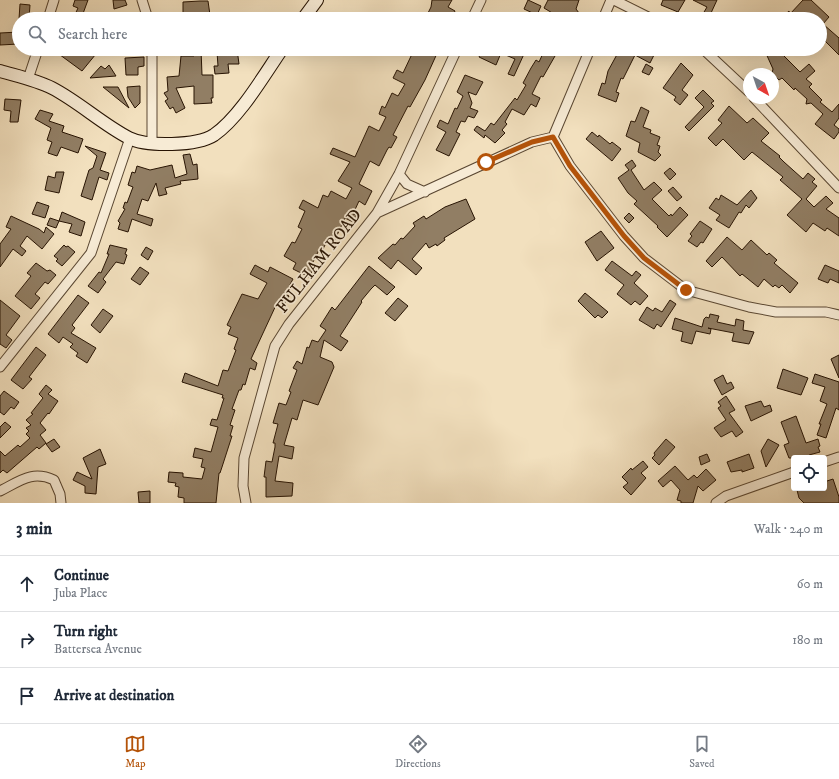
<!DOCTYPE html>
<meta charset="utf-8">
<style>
:root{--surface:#fff;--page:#f2f2f3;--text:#1f2937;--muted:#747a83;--line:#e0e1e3;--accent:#b45309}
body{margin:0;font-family:"IM FELL DW Pica",serif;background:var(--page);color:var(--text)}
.controls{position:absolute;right:12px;bottom:12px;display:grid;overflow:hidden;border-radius:4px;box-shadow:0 4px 16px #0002}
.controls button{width:36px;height:36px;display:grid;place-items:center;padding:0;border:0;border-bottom:1px solid var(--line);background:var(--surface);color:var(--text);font:20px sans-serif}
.compass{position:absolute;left:743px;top:68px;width:36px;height:36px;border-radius:50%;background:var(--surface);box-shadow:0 4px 16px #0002;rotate:140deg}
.stop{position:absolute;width:12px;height:12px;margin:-9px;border:3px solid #b45309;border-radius:50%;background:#fff}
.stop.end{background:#b45309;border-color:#fff;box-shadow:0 1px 4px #0008}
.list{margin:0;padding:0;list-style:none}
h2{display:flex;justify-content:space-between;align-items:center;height:52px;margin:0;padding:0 16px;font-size:17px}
h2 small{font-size:13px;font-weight:400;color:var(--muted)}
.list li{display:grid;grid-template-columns:26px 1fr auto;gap:12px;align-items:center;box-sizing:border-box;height:56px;padding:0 16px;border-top:1px solid var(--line)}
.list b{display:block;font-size:15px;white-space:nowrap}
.list p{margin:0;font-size:13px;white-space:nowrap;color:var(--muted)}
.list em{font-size:13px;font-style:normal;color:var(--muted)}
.icon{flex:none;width:22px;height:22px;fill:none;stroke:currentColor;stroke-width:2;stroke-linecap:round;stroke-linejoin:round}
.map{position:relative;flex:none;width:839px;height:503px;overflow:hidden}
.search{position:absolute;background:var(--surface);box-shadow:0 4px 16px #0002;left:12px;right:12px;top:12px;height:44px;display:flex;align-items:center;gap:10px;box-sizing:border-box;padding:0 14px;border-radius:22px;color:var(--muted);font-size:15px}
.sheet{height:220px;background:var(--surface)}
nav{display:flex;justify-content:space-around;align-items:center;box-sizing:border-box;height:56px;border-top:1px solid var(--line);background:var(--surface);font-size:11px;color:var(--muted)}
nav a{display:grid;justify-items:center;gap:2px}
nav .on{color:var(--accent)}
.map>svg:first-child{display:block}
</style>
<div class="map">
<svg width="839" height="503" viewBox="0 0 839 503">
<rect width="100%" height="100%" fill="#f2e0be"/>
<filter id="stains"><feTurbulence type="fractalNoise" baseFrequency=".005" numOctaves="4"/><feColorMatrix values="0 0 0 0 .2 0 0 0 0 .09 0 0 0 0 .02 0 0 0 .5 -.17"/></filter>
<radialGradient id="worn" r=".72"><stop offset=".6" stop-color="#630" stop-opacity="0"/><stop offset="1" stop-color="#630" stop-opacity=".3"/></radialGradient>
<!-- building -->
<path fill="#917e64" stroke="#281403" d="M75,0H88L81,19H73L78,8L73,6Z
M113,0H125L127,5L114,9Z
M432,0H452L448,7L455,11L451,19H425L431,7Z
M528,0L541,6L537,15L524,9Z
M548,0H579L576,9L579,13L573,19H556L552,16L554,14L544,8Z
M663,0H685L678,12L661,5Z
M693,0H717L711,13L720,19H700L707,7Z
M803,0H811L829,17L823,24L839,38V55L820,36V19H812L805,12L797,19H780L789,11L790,14Z
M200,1H208L210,15L183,14V2Z
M20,4L30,5L29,19H19Z
M19,32V44L0,45V33Z
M52,49H100L82,71Z
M194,49H201L202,75H213V98H211L212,103L194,104V86L176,88L185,108L176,113L173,107L170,109L165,101L168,99L164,93L168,91L167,77L179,76L181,56H194Z
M237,49L239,64H228L229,73L215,74L214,66H218L217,52H221V50Z
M402,49H439L425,80L410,107L408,106L393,135L397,137L391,148L389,147L387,150L379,166L370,161L359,184L372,191L365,205L359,201L353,214L356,215L353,222L345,218L332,246L326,243L322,251L319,250L310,268L313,270L309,277L293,269L296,263L284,256L292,242L295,243L302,229L298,227L305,211L299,208L303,200L318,208L323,195L328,197L331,191L346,199L352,188L338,181L350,162L330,154L333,148L355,157L369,126L379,131L386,117L379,114L382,106L385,108L392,93L398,96L405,84L393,78L397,70L403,73L412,54Z
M483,49H514L524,54L514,76L508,74L515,59L501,53L496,65L479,57Z
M545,49H559L543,77L541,76L532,94L540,98L536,107L531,104L524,115L512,109L505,122L507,124L502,130L505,133L495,143L485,135L484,138L474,130L477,126L485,131L491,123L494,125L515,98L517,100L526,85L523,83L531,68L536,60L539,62Z
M620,49H642L654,55L650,63L635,55L623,79L621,78L616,92L619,93L616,102L598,95L602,83L605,84L608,71Z
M764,49H792L784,56L800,72L809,64L815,71L806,79L812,84L809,87L822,100L820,102L832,112L839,104V118L834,125L839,129V132L834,139L815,124L823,114L811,103L806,104L807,99L795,88L794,90L782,78L779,80L772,73L773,69Z
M144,57V66L138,67V75H126L125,58Z
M681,63L693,75L682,90L688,95L680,105L674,100L676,97L663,88Z
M646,64L653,68L649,75L642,72Z
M109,65L116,76L90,78L101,66L105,69Z
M465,75L483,82L476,95L468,92L472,103L470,108L478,111L474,118L468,116L465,122L461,121L456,132L460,134L449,156L436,150L446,132L437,127L440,120L448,124L455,108L457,109L463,96L457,92Z
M140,86V103L135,108L128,97L127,87Z
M103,87H118L129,108Z
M703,90L714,101L711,103L714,106L689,131L685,127L704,107L695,98Z
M5,99L21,100L18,122H10L11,111L4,110Z
M729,106L747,123L753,118L769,133L761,141L780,156L779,157L784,162L803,179L808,173L815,179L812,182L817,186L806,199L814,207L826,196L833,203L826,209L839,218V236L827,228L825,231L813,223L806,232L787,215L802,199L780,180L783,177L752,152L744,160L723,139L716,146L708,138L722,123L718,120Z
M641,107L649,111L643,127L651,130L650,133L660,137L657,145L660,146L658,152L661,155L655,161L638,152L640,143L626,136L631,121L635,122Z
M40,110L53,114L49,121L64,126L62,132L83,139L78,153L61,147L57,156L48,153L52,142L47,140L51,128L35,119Z
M592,132L598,137L599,135L610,144L612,142L621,149L612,161L586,139Z
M85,146L106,153L100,170L109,173L107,180L99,177L92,200L81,196L89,170L93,168L97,156Z
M190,154L193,165L197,164L198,179L180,181L181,184L165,188L167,194L159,196L156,183L148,201L142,199L137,214L153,219L151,226L132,219L128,232L118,229L120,223L118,221L125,209L123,208L125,202L127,203L133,187L128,185L132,172L135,173L137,166L150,170L172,165L175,178L187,174L183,155Z
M632,160L636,166L631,170L644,190L654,182L662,190L652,199L669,216L671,214L672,216L680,207L688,215L667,237L657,227L658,226L634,204L637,201L628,193L618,178L629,170L625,165Z
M670,168L676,174L670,180L664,173Z
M56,172H64L59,193L45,190L48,176L55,178Z
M673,187L682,197L677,201L668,191Z
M751,190L757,198L749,208L746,205L741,213L739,212L729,228L716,220L720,215L709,208L716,198L719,200L721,195L737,205Z
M466,199L475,219L444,238L445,240L437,246L436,244L429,248L426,243L412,259L422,268L416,275L398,260L391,269L378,258L393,244L395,245L401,238L403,239L415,226L413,223L424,216L426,219L445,207Z
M37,202L49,206L45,218L32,214Z
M62,212L85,222L81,236L69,232L72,224L59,221Z
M629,213L634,218L629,223L624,218Z
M11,216L39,229L44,233L46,227L54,234L42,249L27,236L20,246L26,251L22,256L13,249L0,267V244L11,229L6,227Z
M50,218L59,221L56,228L47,225Z
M700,221L712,229L703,243L701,242L697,247L688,241L692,236L690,234Z
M601,231L614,248L597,261L585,242Z
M727,237L742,250L751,240L767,255L769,253L777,260L774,263L798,283L790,293L782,285L779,288L775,285L773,287L764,279L758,287L742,274L740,276L722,257L712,267L706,261Z
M64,245L66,247L68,246L75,252L62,266L56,261L58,259L54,256Z
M110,245L127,249L125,254L127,255L124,264L116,262L103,279L106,282L98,293L88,286L99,272L101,273L109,254H107Z
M146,247L153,251L148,260L141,255Z
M612,261L632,276L636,271L641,275L634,283L648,296L640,305L635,301L631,305L617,294L624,285L605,270Z
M36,263L47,271L50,270L56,275L48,284L45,282L35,294L40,298L31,309L15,296L31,276L27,273Z
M255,265L268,272L270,267L293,279L285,294L289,296L283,306L277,303L251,359L257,363L255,370L250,368L245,385L243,384L241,390H239L232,409L235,410L230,425L233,426L230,436H232L222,467L220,473H219L216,503H184V498L178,497L179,487L175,486L176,483L168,482L169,472L183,473V477L202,479L205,468L201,467L203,459L193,457L195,448L211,452L218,427L210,425L212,419L217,420L224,398H222L223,395L182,382L185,373L218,386L223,370L228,371L236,350L234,349L238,338L228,334L231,327L227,325L242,294L258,299L267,283L250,274Z
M825,265L839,271V283L830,279L828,283L818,279Z
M369,266L395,287L387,295L375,285L371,289L361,301L362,302L340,336L348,341L341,351L324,340L320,357L332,362L334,367L318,405L303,400L297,420L292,418L284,445L294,447L292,459L279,456L275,481L293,483L292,496L266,497V477H264L266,461L272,462L275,447V443H273L278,424L273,423L279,403L286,405L291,392L289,391L297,370L293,368L297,361L302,364L307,347L309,348L312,340L318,342L326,330L320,326L332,307L335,310Z
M140,267L149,273L140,285L131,279Z
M585,293L608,312L602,318L598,315L595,318L578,301Z
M78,295L89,303L72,325L75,328L71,333L96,348L87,363L76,356L78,353L70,347L73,344L63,337L59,343L48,334Z
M398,298L408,306L395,321L385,313Z
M0,300L20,316L6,335L12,340L6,348L0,344Z
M670,300L676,304L661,327L657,324L654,329L639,320L647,307L653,311L655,308L662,312Z
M103,309L113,316L100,333L91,325Z
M710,314L719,316L717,322L735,326L736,319L744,321L743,330L754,332L749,344L732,341L734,333L708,328L711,329L710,334L696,331L692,344L681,341L683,332L672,329L675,318L702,327L704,319L706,317L709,318Z
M36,347L46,355L29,377L32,379L23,389L11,380Z
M839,355V378L831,359Z
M783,369L808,378L801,395L777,388Z
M815,374L839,382V410L836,408L826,438L817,435L821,424H819L827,404L820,401L825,387L812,383Z
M723,375L727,384L731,382L734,388L722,395L714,380Z
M46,385L52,390L48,394L58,401L49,414L48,413L40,423L46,430L40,435L46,443L39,449L37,447L7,473L3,470L0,473V451L5,456L18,445L20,447L30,438L26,434L29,431L26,428L31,425L26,420L33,414L31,413L43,398L39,394Z
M4,391L19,402L14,409L11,407L4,415L0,412V396Z
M726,396L735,410L729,413L743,432L736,437L732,431L721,437L714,428L726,420L718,408L721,406L718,402Z
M761,401L764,407L770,405L772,411L751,421L745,406Z
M796,416L806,443L818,439L820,446L818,447L820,452L809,455L810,458H789L784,445L789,443L781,422Z
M5,422L11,427L0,438V427Z
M54,439L60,447L52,452L46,444Z
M666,439L675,447L659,465L652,458L655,455L654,453Z
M768,439L779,445L766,467L761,451Z
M100,449L106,464L98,467L96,494L85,493V486L73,480L77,472L92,479L83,458Z
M707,454L710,461L701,465L699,457Z
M749,454L754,468L742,472V470L731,472L727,462Z
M643,461L648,467L641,473L646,478L631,495L623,487L628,483L622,477L631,468L632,470Z
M675,466L688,480L694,475L697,478L706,469L716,480L703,491L698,486L693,503H681V501L677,500L680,490L671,480L663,487L658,481Z
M833,479L839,497V503H804L799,498L797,490L803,488H809V490L824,488V482Z
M150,491V503H139L138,492Z"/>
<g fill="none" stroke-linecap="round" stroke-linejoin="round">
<defs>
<path id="minor" d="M142,0L148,19
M614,0L652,19
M48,19L54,0
M472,19L481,0
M603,19L611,0
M590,49L553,137L570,166L624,236L644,258L686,290L749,307L776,312H826L839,315
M703,49L749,92
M28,79L38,49
M754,98L839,188
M152,143V49
M399,174L407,184L425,192
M377,213L532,142L553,137
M0,367L91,253L130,138
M824,462L839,457
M0,491C20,481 32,470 54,480L60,494L61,503
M246,503L243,486L244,458L275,346L289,324L377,213L399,174L457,49
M716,503L726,496L794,472"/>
<path id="secondary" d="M303,19L317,0
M0,71C17,76 36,80 52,88C79,102 102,124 129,138C147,147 197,146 214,135C240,117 264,75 282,49"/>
</defs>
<!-- minor casing -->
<use href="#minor" stroke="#5a4732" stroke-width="11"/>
<!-- secondary casing -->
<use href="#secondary" stroke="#281403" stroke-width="14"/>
<!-- minor -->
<use href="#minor" stroke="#f7ebd5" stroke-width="9"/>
<!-- secondary -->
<use href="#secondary" stroke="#f7ebd5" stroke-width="12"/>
</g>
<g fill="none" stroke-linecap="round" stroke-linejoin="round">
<!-- route -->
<path stroke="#b45309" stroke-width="5" d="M486,162L532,142L553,137L570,166L624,236L644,258L686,290"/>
</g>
<g text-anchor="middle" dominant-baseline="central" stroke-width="3.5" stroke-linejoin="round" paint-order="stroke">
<!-- street labels -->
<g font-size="17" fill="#281403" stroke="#f7ebd5">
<text transform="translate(319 261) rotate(-52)">FULHAM ROAD</text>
</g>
</g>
<rect width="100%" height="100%" filter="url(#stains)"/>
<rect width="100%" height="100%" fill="url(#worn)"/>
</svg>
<div class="controls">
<button><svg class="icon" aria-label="locate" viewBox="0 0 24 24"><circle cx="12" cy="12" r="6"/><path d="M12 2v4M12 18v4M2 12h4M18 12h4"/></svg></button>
</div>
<svg class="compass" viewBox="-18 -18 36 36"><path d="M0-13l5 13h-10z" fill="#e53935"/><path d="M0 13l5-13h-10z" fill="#747a83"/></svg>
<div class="stop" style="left:486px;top:162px"></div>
<div class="stop end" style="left:686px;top:290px"></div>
<div class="search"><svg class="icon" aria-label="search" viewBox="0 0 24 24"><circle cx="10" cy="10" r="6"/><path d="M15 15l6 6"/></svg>Search here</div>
</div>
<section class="sheet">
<h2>3 min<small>Walk · 240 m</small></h2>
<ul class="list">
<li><svg class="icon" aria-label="ahead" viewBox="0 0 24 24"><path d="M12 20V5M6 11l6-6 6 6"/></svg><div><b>Continue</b><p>Juba Place</p></div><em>60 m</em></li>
<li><svg class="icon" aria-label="right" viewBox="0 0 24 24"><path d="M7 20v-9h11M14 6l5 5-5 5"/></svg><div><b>Turn right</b><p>Battersea Avenue</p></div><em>180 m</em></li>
<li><svg class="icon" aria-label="arrive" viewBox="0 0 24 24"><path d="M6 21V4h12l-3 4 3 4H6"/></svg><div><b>Arrive at destination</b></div></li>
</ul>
</section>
<nav>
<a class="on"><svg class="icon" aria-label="map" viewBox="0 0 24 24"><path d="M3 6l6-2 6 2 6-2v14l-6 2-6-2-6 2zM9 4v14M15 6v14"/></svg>Map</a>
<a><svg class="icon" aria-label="directions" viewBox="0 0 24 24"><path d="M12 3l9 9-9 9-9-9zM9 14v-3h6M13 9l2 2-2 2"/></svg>Directions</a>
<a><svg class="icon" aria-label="saved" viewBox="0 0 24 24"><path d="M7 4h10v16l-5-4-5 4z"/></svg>Saved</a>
</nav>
